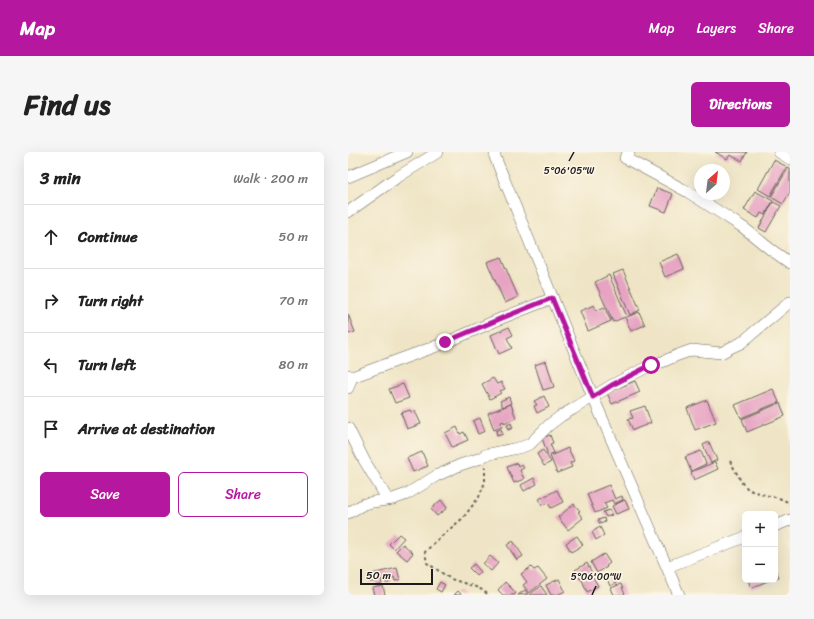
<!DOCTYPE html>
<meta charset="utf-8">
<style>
:root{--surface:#fff;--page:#f6f6f6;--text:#222;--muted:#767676;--line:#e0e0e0;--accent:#b5179e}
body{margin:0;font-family:Sriracha,sans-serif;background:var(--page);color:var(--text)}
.controls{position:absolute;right:12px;bottom:12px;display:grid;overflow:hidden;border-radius:6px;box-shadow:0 4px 16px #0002}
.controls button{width:36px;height:36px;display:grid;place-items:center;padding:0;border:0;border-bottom:1px solid var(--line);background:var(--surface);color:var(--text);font:20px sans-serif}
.compass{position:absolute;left:346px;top:12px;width:36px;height:36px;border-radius:50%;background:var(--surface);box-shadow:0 4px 16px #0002;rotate:28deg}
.scale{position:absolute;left:12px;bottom:10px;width:73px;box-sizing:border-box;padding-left:4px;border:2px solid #1c1c1c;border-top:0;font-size:11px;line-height:14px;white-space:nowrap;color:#1c1c1c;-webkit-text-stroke:3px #fcf5e5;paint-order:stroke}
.stop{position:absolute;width:12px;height:12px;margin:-9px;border:3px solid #b5179e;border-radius:50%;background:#fff}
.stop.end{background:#b5179e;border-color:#fff;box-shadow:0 1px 4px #0008}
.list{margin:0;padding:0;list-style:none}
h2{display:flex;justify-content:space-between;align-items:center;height:52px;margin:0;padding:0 16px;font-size:17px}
h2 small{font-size:13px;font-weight:400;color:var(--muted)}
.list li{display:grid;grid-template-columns:26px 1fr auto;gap:12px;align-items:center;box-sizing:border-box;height:64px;padding:0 16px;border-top:1px solid var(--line)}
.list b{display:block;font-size:15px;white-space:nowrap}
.list em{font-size:13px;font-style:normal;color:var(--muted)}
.actions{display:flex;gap:8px;padding:12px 16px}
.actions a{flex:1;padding:9px 0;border:1px solid var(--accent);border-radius:6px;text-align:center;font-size:14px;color:var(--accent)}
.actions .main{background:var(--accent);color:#fff}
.icon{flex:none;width:22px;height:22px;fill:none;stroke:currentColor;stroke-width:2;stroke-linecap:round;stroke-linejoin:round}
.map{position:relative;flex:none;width:442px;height:443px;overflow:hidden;border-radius:6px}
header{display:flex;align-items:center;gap:24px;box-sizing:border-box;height:56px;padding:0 20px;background:var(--accent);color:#fff}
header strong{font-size:19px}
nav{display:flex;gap:22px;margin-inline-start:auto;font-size:14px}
.intro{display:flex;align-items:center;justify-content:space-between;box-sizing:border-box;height:96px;padding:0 24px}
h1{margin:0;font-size:28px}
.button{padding:10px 18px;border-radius:6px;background:var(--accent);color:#fff;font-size:14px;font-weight:700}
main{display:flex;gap:24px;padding:0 24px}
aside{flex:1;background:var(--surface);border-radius:6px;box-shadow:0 4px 16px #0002}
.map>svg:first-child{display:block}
</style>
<header>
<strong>Map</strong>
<nav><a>Map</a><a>Layers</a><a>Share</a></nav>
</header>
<div class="intro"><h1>Find us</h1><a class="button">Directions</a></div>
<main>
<aside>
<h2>3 min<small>Walk · 200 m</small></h2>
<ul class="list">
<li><svg class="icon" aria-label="ahead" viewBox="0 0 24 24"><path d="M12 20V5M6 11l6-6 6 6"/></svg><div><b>Continue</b></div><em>50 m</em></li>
<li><svg class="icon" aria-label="right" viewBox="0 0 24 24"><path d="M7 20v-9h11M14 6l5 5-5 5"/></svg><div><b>Turn right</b></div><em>70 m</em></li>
<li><svg class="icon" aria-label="left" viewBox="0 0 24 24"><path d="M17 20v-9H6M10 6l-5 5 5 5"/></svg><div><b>Turn left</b></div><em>80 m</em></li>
<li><svg class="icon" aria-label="arrive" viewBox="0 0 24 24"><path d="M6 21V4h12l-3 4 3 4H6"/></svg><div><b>Arrive at destination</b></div></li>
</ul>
<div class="actions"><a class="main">Save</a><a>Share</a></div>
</aside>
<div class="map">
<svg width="442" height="443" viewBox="0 0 442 443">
<rect width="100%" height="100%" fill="#fcf5e5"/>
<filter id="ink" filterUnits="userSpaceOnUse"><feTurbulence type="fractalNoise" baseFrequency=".025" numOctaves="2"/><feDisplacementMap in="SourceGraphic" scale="8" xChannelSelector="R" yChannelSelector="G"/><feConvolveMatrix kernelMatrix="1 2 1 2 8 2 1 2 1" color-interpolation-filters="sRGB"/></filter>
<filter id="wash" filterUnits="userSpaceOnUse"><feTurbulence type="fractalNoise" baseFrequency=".012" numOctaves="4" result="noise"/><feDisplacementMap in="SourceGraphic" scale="16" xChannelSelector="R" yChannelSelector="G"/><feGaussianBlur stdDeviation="0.9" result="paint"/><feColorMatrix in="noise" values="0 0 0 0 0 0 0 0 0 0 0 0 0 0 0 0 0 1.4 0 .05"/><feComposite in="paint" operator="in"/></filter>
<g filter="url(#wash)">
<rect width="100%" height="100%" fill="#efe5c6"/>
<g id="blocks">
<!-- building -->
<path fill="#e6a3c2" d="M367,0H399L394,9L382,3L379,7Z
M426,8L439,15L422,44L410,37Z
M440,16L442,17V40L435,52L423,45Z
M309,36L325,42L318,60L302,54Z
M407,39L425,49L417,63L413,61L410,66L396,58Z
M425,50L433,54L418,80L411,76Z
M330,102L336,117L317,125L311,110Z
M153,105L170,145L157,151L139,110Z
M275,118L292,158L282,163L265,122Z
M261,123L279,165L291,160L297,173L283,179L277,165L265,170L247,130Z
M246,153L248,159L256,155L263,169L240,179L232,159Z
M0,162L7,180L0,182Z
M161,175L165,183L159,186L164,196L151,202L143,183Z
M198,209L206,235L195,238L187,213Z
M145,226L149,232L153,230L157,237L152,239L153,241L142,247L134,232Z
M287,229L292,240L264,252L259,241Z
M55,232L61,246L47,251L41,237Z
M425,237L431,250L393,266L387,253Z
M196,244L201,255L189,261L186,254L189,253L186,249Z
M161,245L163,251L155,255L152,249Z
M359,248L368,270L347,278L339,256Z
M432,251L437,264L399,280L394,267Z
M163,252L168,266L156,271V269L153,270L154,275L146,278L140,261Z
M297,254L303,271L285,278L280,267L285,266L282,259Z
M62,258L63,260L67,259L73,272L59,277L53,261Z
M132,266L137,279L130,282L125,269Z
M163,271L165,276L160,278L159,273Z
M109,275L112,282L116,280L120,288L104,295L97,281Z
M153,277L155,282L149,284L148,279Z
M202,283L205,291L202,292L206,301L200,303L194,286Z
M361,290L369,308L363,311L355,293Z
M220,296L226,309L222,311L224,315L209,321L202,304Z
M195,298L203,310L196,314L189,302Z
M353,299L358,312L343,319L337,305Z
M74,300L80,314L65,320L59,306Z
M367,310L370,317L346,328L343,320Z
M169,311L170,314L174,313L176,316L172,318L176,327L166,331L159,315Z
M186,326L189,332L176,339L173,333Z
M261,333L267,347L274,344L275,348L266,352L264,348L256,351L259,356L247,361L239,342Z
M209,338L215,350L203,356L200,351L194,353L191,347Z
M93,348L99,356L89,364L83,357Z
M277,348L281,357L268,362L264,354Z
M226,352L232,359L230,360L235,366L220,378L210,365Z
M261,358L264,363L258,365L255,360Z
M256,366L257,370L252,372L250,368Z
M252,375L256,383L248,388L244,380Z
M51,382L56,386L46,397L41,392Z
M229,384L235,393L223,400L218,391Z
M165,389L175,404L169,408L159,393Z
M55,392L65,401L59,408L48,399Z
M256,402L262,411L258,414L259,415L249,421L243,410Z
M142,404L150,411L143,419L135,412Z
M239,411L244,421L232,427L227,418Z
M126,412L133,420L129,424L121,416Z
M183,415L186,418L190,416L199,427L181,441L175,433L179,430L173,422Z
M49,416L52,428L47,429L46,425L42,426L43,430L38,431L37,427L33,428L34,432L29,434L28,429L22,430L20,423Z
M427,416L431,425L427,426Z
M244,423L250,434L239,440L234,428Z
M265,424L268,431L262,434L259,427Z
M211,427L217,439L209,443H203L198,433Z
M400,428H422L403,436Z
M92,430L97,433L93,440L88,437Z
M157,430L168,441L166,443H155L150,438Z
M273,432L277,443H266L263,436Z
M35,434L37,443H26L24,436Z
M193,434L199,443H181Z
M177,438L180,442L170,443Z
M110,439L114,443H106Z"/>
</g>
</g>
<g filter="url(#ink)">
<use href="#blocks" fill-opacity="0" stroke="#666258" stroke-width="1"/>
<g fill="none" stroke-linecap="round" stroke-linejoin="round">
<defs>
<path id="minor" d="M147,0V5L245,245L331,443
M281,0L277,6L340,40L373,61L396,76L422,97L442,111
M431,0L442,7
M0,25L59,0
M0,60L48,26L90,0
M0,223L4,225L0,236
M4,225L97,191L154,166L205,146
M0,276L16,308L40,348
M0,361L16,352L25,350L45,347L59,342L88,324L112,313L133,306L137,303L174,295L182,292L201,273L213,264L225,257L264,233L303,213L314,210L330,203L344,198L373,201L384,195L393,191L442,150
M427,374L442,368
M319,415L397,385"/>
</defs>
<!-- minor casing -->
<use href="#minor" stroke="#666258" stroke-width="12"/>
<!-- path -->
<path stroke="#666258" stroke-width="2" stroke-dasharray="3 3" stroke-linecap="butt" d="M382,309L394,331L401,338L417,343L431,346L442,351
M137,314V330L131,345L115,366L89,388L77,400L79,411L103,427L131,436L141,443"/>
<!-- minor -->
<use href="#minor" stroke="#fff" stroke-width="11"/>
</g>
</g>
<g fill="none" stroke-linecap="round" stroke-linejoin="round" filter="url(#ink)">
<!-- route -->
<path stroke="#b5179e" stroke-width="5" d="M97,190L154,166L204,146L245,245L264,233L303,213"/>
</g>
<!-- ticks -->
<path fill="none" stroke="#1c1c1c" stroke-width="1.5" d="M221,9L226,0M244,443L248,434"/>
<g font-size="10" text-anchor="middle" fill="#1c1c1c" stroke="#fcf5e5" stroke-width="3.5" stroke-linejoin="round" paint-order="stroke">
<text x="221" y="22">5°06'05"W</text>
<text x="248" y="428">5°06'00"W</text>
</g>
</svg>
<div class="controls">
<button>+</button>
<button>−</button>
</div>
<svg class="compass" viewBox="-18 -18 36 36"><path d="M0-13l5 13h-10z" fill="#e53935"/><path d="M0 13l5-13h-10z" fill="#767676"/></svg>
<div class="scale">50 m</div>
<div class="stop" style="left:303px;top:213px"></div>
<div class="stop end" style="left:97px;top:190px"></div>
</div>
</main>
